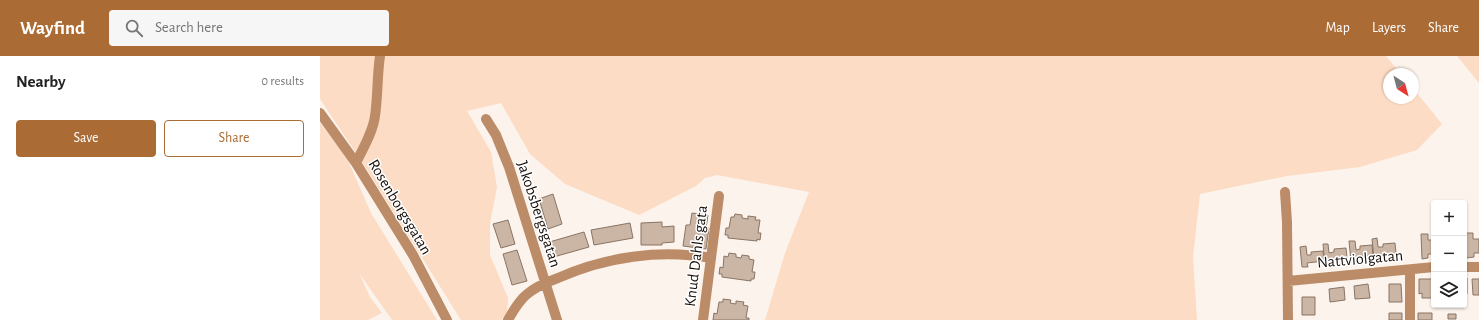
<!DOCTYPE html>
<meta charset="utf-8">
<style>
:root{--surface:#fff;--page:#f6f6f6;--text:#222;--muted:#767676;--line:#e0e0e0;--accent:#ab6b34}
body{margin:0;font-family:"Alegreya Sans",sans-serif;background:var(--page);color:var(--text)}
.controls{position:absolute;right:12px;bottom:12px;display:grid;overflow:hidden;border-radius:4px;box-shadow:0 1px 3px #0004}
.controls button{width:36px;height:36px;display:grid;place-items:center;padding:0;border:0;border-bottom:1px solid var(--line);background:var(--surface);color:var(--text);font:20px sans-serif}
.compass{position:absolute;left:1063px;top:12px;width:36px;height:36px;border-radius:50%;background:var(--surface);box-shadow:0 1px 3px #0004;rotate:144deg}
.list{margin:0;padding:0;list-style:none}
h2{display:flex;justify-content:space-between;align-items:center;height:52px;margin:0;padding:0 16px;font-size:17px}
h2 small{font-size:13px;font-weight:400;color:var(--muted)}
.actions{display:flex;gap:8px;padding:12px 16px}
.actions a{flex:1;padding:9px 0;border:1px solid var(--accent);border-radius:4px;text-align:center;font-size:14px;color:var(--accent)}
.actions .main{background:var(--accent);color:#fff}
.icon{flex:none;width:22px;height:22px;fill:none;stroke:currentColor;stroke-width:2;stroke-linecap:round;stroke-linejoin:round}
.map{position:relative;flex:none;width:1159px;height:264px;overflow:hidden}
header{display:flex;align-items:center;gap:24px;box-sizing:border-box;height:56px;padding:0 20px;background:var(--accent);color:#fff}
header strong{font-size:19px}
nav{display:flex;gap:22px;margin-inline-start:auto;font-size:14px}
.search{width:280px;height:36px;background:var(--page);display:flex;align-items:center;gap:10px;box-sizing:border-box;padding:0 14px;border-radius:4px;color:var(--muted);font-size:15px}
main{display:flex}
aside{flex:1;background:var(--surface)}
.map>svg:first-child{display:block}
</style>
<header>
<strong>Wayfind</strong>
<div class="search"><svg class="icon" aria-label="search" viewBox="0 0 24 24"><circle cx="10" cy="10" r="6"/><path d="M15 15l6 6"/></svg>Search here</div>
<nav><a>Map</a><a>Layers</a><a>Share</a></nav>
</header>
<main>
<aside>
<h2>Nearby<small>0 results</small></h2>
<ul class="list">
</ul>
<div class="actions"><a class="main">Save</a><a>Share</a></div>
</aside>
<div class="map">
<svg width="1159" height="264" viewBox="0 0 1159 264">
<rect width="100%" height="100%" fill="#fcf3ec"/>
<!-- green -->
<path fill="#fcdcc4" d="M0,0H1066L1081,18H1069V42H1093V32L1122,68L1097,94L1040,111L967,120L880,138L873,201L877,264H445L465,197L489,136L397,119L385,122L376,130L319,159L245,128L210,98L181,47L147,55L171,96L177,131L170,168V199L188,242L187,256L182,264H141L44,109L0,43Z
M1137,0H1159V27Z
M0,67L27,102L51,157L117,264H72L39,217L50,241L62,257L48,264H0Z"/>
<!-- building -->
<path fill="#cbb5a5" stroke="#897565" d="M233,138L242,168L228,173L219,143Z
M372,157L388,159L386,172H389L386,193L363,190L366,169H370Z
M415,158L422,159V162L428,163V160L436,161L435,164H440L438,177H441L440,184L437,183V185L408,182V179H405L406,172H409L411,161H414Z
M188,164L195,188L181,192L173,168Z
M342,166V171L354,170V186L342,187V189H321V167Z
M310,167L313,182L274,189L271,174Z
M264,176L269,191L230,202L226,187Z
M1146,177H1153V183H1159V197H1154V201L1146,202Z
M1101,178H1108V184H1114V198H1108V202L1102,203Z
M1057,182L1058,191H1063V188L1075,187L1076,197L1059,199V203H1054L1052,183Z
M1144,183H1146V197H1144Z
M1029,185H1035L1036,194L1040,193V190L1052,189L1053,199L1036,201L1037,205L1031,206Z
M1003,188H1008L1009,197L1014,196V193L1026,192L1027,202L1010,204V208L1005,209Z
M986,190L987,199H991V196L1003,195L1004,205L987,207L988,211H982L980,191Z
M197,194L207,225L192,229L183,198Z
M409,197L416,198V201L421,202L422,199L429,200V203L434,204L432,216H435L434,223H431V225L402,221V218H399L400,211L403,212L404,200L408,201Z
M1144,222H1147V238H1144Z
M1099,223H1113V242H1102V237L1099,238Z
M1152,223H1159V239H1153Z
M1048,228L1050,242L1035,243L1034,230Z
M1069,228H1081L1082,246H1069Z
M1024,231L1025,244L1010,246L1009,233Z
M982,241H995V259H982Z
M403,243L411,244L410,247L416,248V245L424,246L423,249L428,250L426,262H429V264H393L394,257L397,258L399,246H403Z
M1069,257H1082V264H1069Z
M1098,257H1112V264H1098Z
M1128,258H1136V263H1128Z"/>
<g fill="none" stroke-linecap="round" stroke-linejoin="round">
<!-- minor -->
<path stroke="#bb8c67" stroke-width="10" d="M0,57L36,107L93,199L127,264
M166,63L176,79L189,111L237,264
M36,107C43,92 53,76 55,60C58,40 57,20 60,0
M965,136L967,166L968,264
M1144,211H1159
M968,225L1114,211
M188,264C193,255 198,246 206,239C215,231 227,226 238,222C285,201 340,193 391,202
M383,264L399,140
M1090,264V214"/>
</g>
<g text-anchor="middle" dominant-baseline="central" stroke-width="3" stroke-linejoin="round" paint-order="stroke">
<!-- street labels -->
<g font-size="16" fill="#150d08" stroke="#fff">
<text transform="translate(80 151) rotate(59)">Rosenborgsgatan</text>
<text transform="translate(219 158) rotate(72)">Jakobsbergsgatan</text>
<text transform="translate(376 200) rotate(-83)">Knud Dahls gata</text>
<text transform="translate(1040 203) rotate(-5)">Nattviolgatan</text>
</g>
</g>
</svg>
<div class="controls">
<button>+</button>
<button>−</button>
<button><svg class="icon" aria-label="layers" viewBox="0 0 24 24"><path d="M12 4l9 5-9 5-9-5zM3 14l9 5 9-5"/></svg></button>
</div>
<svg class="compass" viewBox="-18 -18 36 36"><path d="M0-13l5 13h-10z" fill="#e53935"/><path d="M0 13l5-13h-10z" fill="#767676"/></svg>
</div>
</main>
